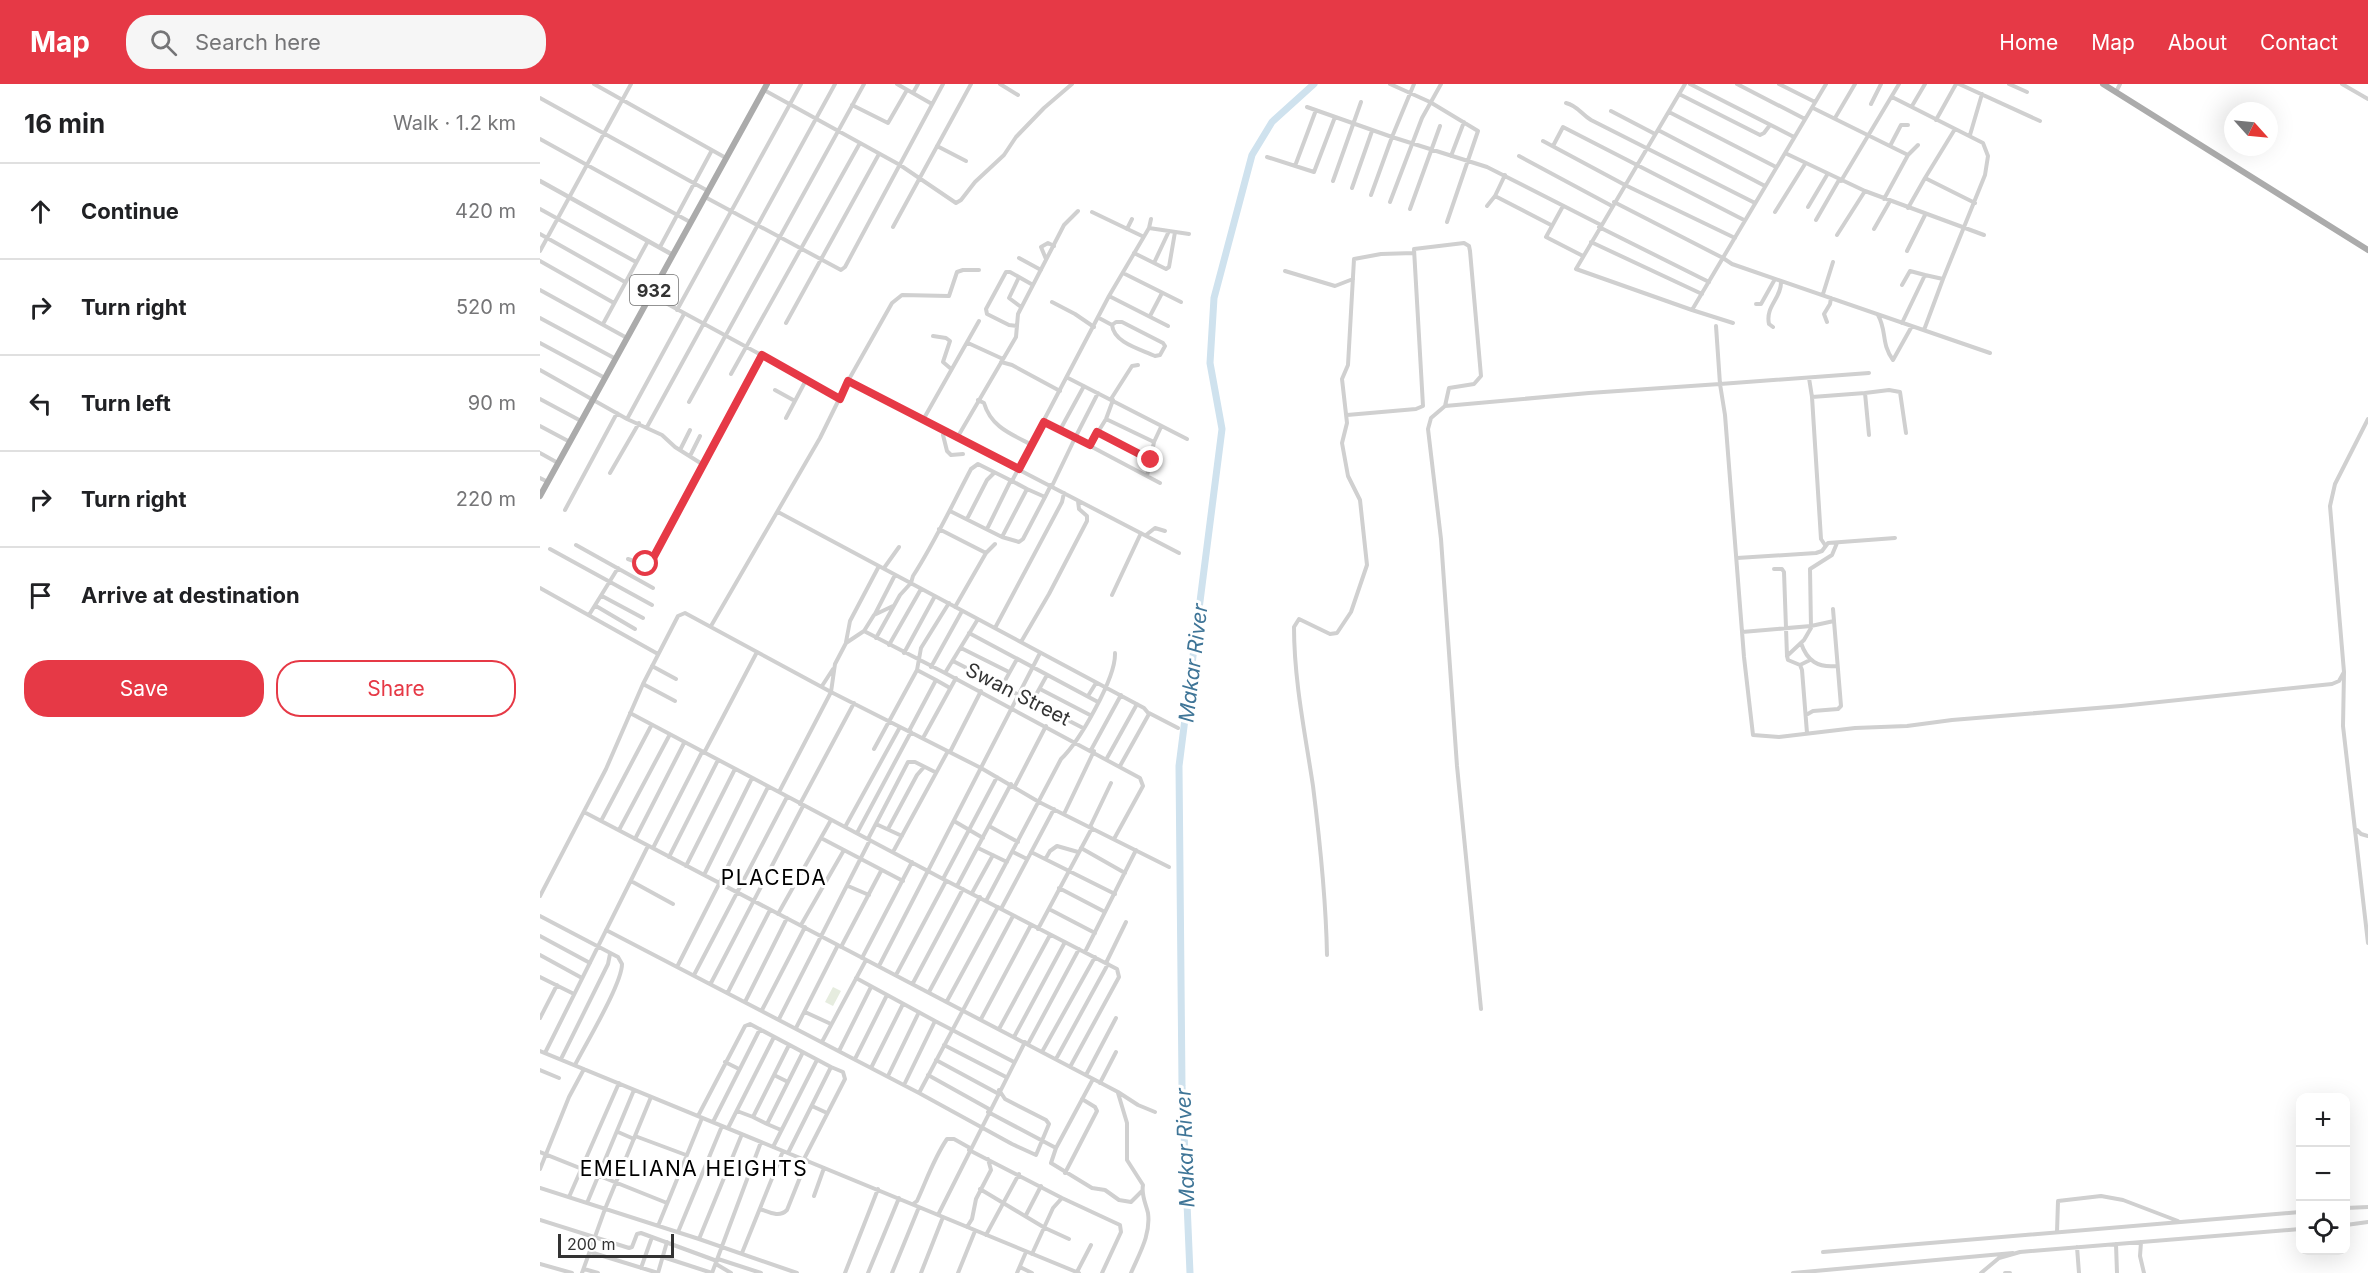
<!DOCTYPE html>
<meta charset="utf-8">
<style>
:root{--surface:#fff;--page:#f6f6f6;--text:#202124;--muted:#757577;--line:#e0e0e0;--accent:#e63946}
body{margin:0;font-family:Inter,sans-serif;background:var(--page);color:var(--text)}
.controls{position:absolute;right:18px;bottom:18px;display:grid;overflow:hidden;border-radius:12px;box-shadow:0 6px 24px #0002}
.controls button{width:54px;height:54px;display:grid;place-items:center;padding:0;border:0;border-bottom:2px solid var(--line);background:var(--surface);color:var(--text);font:30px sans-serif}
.compass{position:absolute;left:1684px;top:18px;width:54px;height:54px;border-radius:50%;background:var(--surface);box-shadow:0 6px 24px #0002;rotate:117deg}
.scale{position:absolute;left:18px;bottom:15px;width:116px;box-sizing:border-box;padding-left:6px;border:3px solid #333;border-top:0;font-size:16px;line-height:21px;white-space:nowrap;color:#333;-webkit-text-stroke:4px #fff;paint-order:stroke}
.stop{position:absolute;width:18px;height:18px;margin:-14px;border:4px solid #e63946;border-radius:50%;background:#fff}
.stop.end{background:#e63946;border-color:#fff;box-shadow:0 2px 6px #0008}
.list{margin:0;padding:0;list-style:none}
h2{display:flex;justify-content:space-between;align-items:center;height:78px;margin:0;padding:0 24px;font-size:26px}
h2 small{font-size:20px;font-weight:400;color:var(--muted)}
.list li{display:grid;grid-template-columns:39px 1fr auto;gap:18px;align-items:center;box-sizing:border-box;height:96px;padding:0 24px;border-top:2px solid var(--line)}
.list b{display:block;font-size:22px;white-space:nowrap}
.list em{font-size:20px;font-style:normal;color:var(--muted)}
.actions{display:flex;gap:12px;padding:18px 24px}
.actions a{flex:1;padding:14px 0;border:2px solid var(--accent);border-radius:24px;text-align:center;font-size:21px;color:var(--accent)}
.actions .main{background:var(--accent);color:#fff}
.icon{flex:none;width:33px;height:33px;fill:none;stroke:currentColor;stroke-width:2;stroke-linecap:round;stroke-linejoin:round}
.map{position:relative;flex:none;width:1828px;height:1189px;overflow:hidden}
header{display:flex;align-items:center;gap:36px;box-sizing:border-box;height:84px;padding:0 30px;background:var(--accent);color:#fff}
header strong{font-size:28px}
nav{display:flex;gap:33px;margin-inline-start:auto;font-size:21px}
.search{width:420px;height:54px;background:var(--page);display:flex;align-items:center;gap:15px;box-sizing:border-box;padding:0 21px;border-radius:24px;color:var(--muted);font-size:22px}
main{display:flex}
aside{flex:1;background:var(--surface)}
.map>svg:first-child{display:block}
</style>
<header>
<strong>Map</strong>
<div class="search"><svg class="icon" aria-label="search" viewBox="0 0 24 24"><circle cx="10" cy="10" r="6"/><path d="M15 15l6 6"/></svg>Search here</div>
<nav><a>Home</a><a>Map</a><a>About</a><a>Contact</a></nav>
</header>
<main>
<aside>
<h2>16 min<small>Walk · 1.2 km</small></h2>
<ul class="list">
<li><svg class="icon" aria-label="ahead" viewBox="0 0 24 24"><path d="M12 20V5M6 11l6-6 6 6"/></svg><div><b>Continue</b></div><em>420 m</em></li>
<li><svg class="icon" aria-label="right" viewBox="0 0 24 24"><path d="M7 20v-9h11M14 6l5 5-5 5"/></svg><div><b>Turn right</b></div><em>520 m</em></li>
<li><svg class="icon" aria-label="left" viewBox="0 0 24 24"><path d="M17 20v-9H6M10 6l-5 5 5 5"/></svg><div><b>Turn left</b></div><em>90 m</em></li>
<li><svg class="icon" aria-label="right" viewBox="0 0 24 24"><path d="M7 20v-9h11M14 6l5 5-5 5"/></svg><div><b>Turn right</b></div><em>220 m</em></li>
<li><svg class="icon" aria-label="arrive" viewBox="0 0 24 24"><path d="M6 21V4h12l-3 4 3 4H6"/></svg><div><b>Arrive at destination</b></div></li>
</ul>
<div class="actions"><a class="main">Save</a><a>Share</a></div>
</aside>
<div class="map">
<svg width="1828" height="1189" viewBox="0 0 1828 1189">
<rect width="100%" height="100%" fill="#fff"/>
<!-- green -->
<path fill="#e6ecdf" d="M293,903L301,907L293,922L285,918Z"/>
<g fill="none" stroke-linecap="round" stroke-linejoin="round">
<!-- river -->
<path stroke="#cfe2ee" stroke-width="7" d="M650,1189L642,1002L639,682L682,345L670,279L674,214L712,71L732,38L774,0"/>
<!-- minor -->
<path stroke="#d0d0d0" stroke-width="4" d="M54,0L186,74
M357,0L392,20
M460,0L478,11
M850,0L890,18L938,47L907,138
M1145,0L1036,185L1152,226L1286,0
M1150,0L1254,53
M1197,0L1265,35
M1239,0L1275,18
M1419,0L1500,37
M1469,0L1487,8
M1802,0L1828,15
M224,6L360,81L416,119L421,116L435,98L464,71L476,53L504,24L532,0
M1576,8L1580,0
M373,9L378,0
M1139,10L1220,51L1224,49L1230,41
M1352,13L1443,59L1448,72L1445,91L1403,195L1385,191L1362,239
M0,14L168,107
M1026,19C1038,22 1041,30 1051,36L1215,119
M1331,20L1341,0
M312,21L348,39L367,6
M1372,22L1385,0
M767,23L852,53L874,0
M1273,24L1368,71L1344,115
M1071,27L1115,50
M1129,28L1236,83
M1295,34L1315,0
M1396,36L1416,0
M1415,45L1385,94L1435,119
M1118,46L1225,102
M1430,51L1442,10
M0,55L150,138
M1003,57L1085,101L1195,154
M397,62L426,77
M1013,62L1023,43L1204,136
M1350,62L1361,41H1368
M1245,69L1325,107L1444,151
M1368,71L1378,61
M911,72L924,38
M979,72L1072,122
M727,73L774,88L795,33
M755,82L776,26
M965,91L955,112L1011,141
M793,97L821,18
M1301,97L1359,0
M812,104L832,47
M831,111L852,53L947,83L1061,141
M165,113L301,186L305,183L403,0
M850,118L882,34L901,0
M1074,118L1183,174L1192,180L1450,269
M947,122L955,112
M1023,122L1006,153L1043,172
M1268,123L1287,91
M1368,124L1385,94
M0,125L96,178
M870,125L900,42
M552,128L602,152
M1235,128L1265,80
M1276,136L1299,96
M353,143L431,0
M1059,143L1169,198
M609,144L649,150
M587,145L592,135
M1334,145L1350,117
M0,150L85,198
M1297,151L1325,107
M1051,158L1162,210
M120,163L172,66
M0,167L91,0
M1367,167L1385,131
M594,169L614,179L629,147
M479,174L501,186
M506,175L501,163L508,159L514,162
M0,177L74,219
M614,179L626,185L629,183L635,148
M745,187L795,202L813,195
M583,189L641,218
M479,193L469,214L481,223
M1362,201L1370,187L1385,191
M0,206L87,254
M1283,210L1293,178
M111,211L300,314
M569,212L628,242
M512,218L535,230L554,243
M1216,220H1221L1235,195
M137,226L261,0
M1152,226L1193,239
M1338,231C1347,247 1341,260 1353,276L1372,242
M610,232L622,209
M0,234L76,275
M559,234L572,241L576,238H582L623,259L625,262L620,271L615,272C600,265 574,259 572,241
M1287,238L1284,230L1290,220L1291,214
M246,239L339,70
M63,240L108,157
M477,242L469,241L447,230L446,225L466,188H470L493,201
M1176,242L1180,300L1329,289
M1233,243L1229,240C1225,222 1242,214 1241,197
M1384,246L1403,195
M393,252L406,254L410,257L403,278L410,284
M0,259L65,294
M428,259L463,275
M461,278L472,281L520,307
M0,286L87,335L122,351L135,363L162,380
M191,290L320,59
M528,294L647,355
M1269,294L1272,313L1325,309L1329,351
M308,297L639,469
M235,306L255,317
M1325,309L1349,306L1360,308L1366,349
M1272,313L1281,455L1285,461
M0,315L41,337
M571,315L592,282L598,281
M438,316L444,319C451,343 471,350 492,361
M149,318L324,0
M807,331L876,325L883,322L874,165L924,159L929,162L930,167L941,292L934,300L909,304L905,322
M246,334L266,296
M87,335L144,230
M566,335L614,358
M1828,335L1795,400L1790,422L1804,588L1803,642L1828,859
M383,336L439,237
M504,338L535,354L558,309
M0,342L30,358
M107,343L295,0
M520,346L544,302
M557,348L611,376
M403,351L407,367L411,371L423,370
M417,354L476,253L478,230L524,141L538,127
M550,361L566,335L573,316
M140,366L150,346
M0,369L18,379
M150,372L160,352
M70,389L99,339
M607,392L614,358L621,343
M0,394L8,398
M512,402L535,354L620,399
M505,413L511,401
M25,426L77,329
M410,427L462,453L479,458L483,455L505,413L487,405
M238,428L604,624L609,630L580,682
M427,435L447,396L454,389
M399,445L446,469
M447,445L471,396
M606,451L615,444L625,447
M462,453L487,405L472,397L569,212L609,144L611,135
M36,461L113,504
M10,465L112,521
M1197,474L1276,469L1282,467L1288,459L1355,454
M88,475L102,480L112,476L222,271
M344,484L359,463
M1234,485H1242L1244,488L1247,572L1248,576L1260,581L1262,586L1267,649
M0,504L118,570
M572,511L601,449
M62,512L103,534
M56,522L95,545
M415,523L446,469L455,460
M335,530L355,491
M49,531L78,484
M438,535L405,589L600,694L603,702L574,755
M171,542L280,354L308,297L352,219L362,211L409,212L417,188L423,186H439
M455,544L522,418L524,409
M324,547L405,589
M1202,548L1271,542L1294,537
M429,549L558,618
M336,554L360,511L371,499L373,492C395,458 412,421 431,385L438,380L472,397
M306,558L310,537L339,482
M481,558L509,510L547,437V432L539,425L538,417
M1261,559C1267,577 1278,584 1297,582
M349,561L381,505
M421,564L469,588
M364,569L395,512
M1247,572L1264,556L1271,544L1270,485L1292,471L1297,459
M413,577L543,644
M1260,581L1270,576
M112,582L136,595
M391,583L422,527
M377,586L396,596
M103,600L135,617
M282,602L293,585
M462,602L477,575
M500,605L550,631
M548,612L556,599
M492,618L507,591
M90,629L403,795L577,885L579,893L530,983
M609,629L638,644
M1266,631L1273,627L1298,625L1301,622L1293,525
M369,647L396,596L410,604
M383,654L416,594
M334,665L377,586L381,564L409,519
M551,666L581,611
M410,668L441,607
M164,669L217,568
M567,674L597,620
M475,702L506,642
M239,708L291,608L295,580L306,559L324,547L334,531L353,522
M260,720L314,619
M44,728L578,1008L598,1021L615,1028
M524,730L554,667
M61,737L111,642
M414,737L443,754
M336,740L362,752
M449,742L478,758
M305,743L360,643
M550,743L571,699
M348,745L377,691L384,683
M79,746L129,652
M1817,746L1821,750L1828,752
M317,749L371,648
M281,754L363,797
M95,755L144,659
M328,755L368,678H375L395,688
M113,764L162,668
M438,764L467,778
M541,764L585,789
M353,768L408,667
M473,768L487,775
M491,768L575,810
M129,773L178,676
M506,774L510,767L517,762L538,768
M146,782L195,685
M164,791L212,694
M403,795L457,693
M91,797L133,820
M308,802L329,811
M417,802L471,700
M519,804L565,828
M432,809L453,771
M0,812L66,685L103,600L138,532L145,529L291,608L441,684L499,718L629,783
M446,817L521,675C539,658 576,594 575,569
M461,825L514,725
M509,825L555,849
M238,830L291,736
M0,832L78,873L82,880C82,900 45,961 35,981
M261,841L304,766
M498,845L552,744
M66,846L379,1009L472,1060L496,1071L509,1040L506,1036L465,1015L459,1006
M0,852L50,879
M301,863L341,787
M545,868L596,766
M0,871L42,894
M787,871C786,815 780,758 773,702C765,649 754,596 754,543L759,535L790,550L797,549L811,528L827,481L820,416L808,392L802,359L807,339L802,295L808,281L814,175L841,170L874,169
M322,874L372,778
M566,879L586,838
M339,882L500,569
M137,883L228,703
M154,891L247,713
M356,891L406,797
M0,893L34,910
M316,894L395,937
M171,899L263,722
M373,899L423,805
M188,908L230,826
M389,908L440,813
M407,917L458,823
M205,918L247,834
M941,925L917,682L901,455L888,345L891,334L905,322L1049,309L1180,300L1185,331L1204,573L1213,651L1239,653L1315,644L1367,642L1412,636L1581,622L1792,600L1799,597L1804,588
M222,926L265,843
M265,928L291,940
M0,934L17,901
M239,935L330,756
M441,935L491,841
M256,944L298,861
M459,945L510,851
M474,953L525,858
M282,958L326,876
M488,960L539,865
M404,961L466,993
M0,967L539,1189
M299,967L331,903
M502,968L555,873
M5,969L108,762
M21,975L68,880L70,870
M315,975L347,911
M516,975L568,880
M396,976L457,1009
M185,978L199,985
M331,984L363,920
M0,986L19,994
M234,991L248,998
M388,991L449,1025
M546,991L576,934
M348,992L379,928
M553,995L516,1064L511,1079L552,1104L565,1106L579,1116L591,1118L602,1107
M560,999L576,968
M364,1001L395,937L474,978
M379,1009L473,832
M578,1009L587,1039V1076L603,1101C601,1111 606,1120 608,1129C611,1151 599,1170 591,1189
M272,1022L287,1029
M197,1027L213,1033
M448,1028L516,1064
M158,1032L205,942L210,940L291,983L248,1069
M173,1038L220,945
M227,1040L213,1033L249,961
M188,1044L234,953
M241,1046L227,1040L263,968
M78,1048L94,1055
M95,1052L146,1071
M233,1063L277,976
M429,1066L522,1114L580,1141L581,1148L562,1189
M0,1068L127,1119
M264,1075L305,995L303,988L291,983
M0,1085L29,1013L44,985
M525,1089L557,1027L555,1023L542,1015
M0,1104L159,1155L257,1189
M440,1105L505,1144L529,1155
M274,1112L284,1084
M29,1113L79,999
M47,1119L94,1006
M373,1120L377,1117C387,1095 394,1074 407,1055H414L430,1064
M1806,1124L1828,1123
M220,1125C229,1128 239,1134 247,1126L267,1076
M398,1131L485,958
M486,1131L501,1102
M0,1136L89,1164L92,1163L97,1150L101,1149L177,1177
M1806,1141L1828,1138
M118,1142L162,1034
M427,1143L432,1135L436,1115L451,1086L448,1075
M138,1148L182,1042
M1517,1148L1518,1117L1561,1112L1583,1116L1638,1137
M446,1151L479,1090
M159,1155L202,1050
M1601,1158L1600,1172L1604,1189
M1576,1160L1577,1189
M1537,1163L1539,1189
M50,1168L118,1189
M1283,1168L1760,1128
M202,1169L243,1067
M492,1170L513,1124L522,1114
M123,1173L172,1189
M178,1175L221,1189
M0,1180L32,1189
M176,1180L191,1189
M480,1183L492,1189
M101,1184L112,1153
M44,1185L58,1189
M537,1188L551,1161
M42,1189L65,1125L111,1013
M118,1189L127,1158
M172,1189L221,1058
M305,1189L338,1105
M328,1189L359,1114
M352,1189L379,1123
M381,1189L403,1133
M418,1189L435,1147
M477,1189L486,1168
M1253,1189L1473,1169
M1441,1189L1459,1174L1480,1168L1760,1145
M1465,1189H1470"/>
<!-- tertiary -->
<path stroke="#d0d0d0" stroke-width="4.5" d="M0,97L133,171"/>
<!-- primary -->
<path stroke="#ababab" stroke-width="6" d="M1563,0L1828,166
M0,412L227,0"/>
</g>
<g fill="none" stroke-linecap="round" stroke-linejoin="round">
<!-- route -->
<path stroke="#e63946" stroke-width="8" d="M106,480L112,476L222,271L300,315L308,297L479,385L504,338L550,361L557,348L611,376"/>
</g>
<g text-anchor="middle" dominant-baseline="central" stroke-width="6" stroke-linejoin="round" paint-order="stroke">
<!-- shield labels -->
<rect fill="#fff" stroke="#707070" stroke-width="1.5" x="90" y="191" width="48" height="30" rx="4.5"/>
<g font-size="18" font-weight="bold" fill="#333">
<text x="114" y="206">932</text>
</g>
<!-- street labels -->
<g font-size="20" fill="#333" stroke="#fff">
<text transform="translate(478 610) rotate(27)">Swan Street</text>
</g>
<!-- water labels -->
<g font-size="21" font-style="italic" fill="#3f7597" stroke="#fff">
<text transform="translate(653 579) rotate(-83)">Makar River</text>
<text transform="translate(645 1064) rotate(-92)">Makar River</text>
</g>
<!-- neighbourhood labels -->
<g font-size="21" letter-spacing="1.5" fill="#000" stroke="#fff">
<text x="234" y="793">PLACEDA</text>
<text x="154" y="1084">EMELIANA HEIGHTS</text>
</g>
</g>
</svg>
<div class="controls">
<button>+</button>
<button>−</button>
<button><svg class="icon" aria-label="locate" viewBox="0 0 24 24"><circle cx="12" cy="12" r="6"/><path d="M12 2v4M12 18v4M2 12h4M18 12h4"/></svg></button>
</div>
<svg class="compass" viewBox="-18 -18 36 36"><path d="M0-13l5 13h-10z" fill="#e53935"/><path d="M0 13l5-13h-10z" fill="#757577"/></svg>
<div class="scale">200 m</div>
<div class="stop" style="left:106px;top:480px"></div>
<div class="stop end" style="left:611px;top:376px"></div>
</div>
</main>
